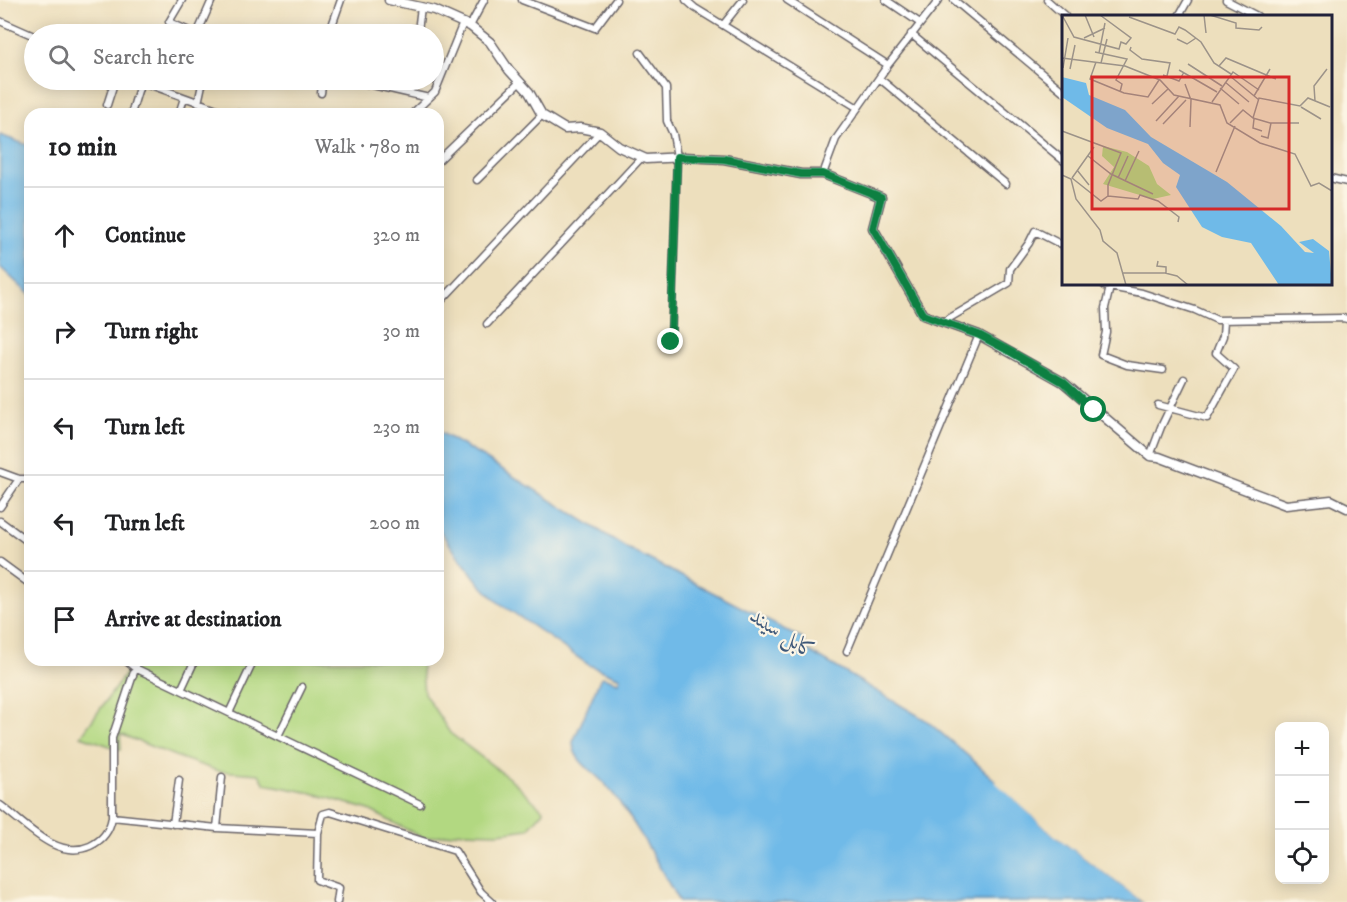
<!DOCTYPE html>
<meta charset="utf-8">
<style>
:root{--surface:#fff;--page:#f2f2f2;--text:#202124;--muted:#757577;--line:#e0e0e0}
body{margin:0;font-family:"IM FELL DW Pica",Amiri,serif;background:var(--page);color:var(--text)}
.controls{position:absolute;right:18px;bottom:18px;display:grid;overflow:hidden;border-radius:12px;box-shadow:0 3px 15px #0003}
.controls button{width:54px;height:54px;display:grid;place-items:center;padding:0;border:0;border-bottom:2px solid var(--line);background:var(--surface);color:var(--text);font:30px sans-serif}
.stop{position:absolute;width:18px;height:18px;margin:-14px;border:4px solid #0b8043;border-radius:50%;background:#fff}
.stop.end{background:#0b8043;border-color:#fff;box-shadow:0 2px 6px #0008}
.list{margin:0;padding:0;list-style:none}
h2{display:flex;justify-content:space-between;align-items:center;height:78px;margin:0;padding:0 24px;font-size:26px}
h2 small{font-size:20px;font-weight:400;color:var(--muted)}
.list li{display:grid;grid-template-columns:39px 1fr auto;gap:18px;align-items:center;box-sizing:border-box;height:96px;padding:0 24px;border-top:2px solid var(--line)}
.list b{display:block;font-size:22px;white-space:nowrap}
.list em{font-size:20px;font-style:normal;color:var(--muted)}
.icon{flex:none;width:33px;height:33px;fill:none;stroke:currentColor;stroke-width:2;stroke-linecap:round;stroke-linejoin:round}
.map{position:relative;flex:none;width:1347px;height:902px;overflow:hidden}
.search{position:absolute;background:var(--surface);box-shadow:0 3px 15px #0003;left:24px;top:24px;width:420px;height:66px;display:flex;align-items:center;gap:15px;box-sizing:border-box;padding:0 21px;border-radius:33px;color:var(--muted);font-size:22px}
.panel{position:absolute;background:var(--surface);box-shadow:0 3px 15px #0003;left:24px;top:108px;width:420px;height:558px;border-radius:18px}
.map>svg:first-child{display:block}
</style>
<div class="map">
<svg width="1347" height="902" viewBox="0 0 1347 902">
<rect width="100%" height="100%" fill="#fcf5e5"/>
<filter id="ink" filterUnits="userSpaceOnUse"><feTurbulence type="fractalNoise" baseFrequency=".0167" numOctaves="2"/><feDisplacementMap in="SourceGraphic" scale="12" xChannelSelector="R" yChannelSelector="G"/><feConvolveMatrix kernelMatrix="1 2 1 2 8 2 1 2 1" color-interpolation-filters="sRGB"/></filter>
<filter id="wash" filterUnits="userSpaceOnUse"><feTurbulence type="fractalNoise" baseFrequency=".008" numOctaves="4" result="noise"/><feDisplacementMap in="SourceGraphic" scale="24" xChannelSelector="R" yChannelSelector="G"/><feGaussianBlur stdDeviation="1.35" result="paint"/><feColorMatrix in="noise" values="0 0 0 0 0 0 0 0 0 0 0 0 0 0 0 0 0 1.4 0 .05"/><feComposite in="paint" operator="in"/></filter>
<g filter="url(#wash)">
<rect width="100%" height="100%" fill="#eddfbd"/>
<!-- green -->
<path fill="#b2d881" stroke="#6a7d5e" stroke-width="1.5" d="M132,660H421L424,693L450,733L514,782L544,811L528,829L499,833L462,832L423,838L369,810L312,793L265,784L259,774L218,771L175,756L120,734L121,750L81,736L123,677Z"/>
<!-- water -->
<path fill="#6fbae8" stroke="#486e92" stroke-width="1.5" d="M0,135L30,146V295L0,267Z
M438,431L486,459L627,548L803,639L807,650L926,720L974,761L1050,832L1143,902H679C658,865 633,816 605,784C593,771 573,761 573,742L600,679L603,677L618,682L620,678L589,665L498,602L480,584L455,552L438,528Z"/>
<!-- pier -->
<path fill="#eddfbd" d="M998,781L1052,829L1135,891L1146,902H1143L1050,832L995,782Z"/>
</g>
<g filter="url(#ink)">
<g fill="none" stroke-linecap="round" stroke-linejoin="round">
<defs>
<path id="street" d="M182,0L169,22L196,34
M522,0L595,28L616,0
M686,0L695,8L858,108
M787,0L888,65
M886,0L920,23
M954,0L1064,92
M1047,0L1065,16
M1226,0L1257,16
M1179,16L1188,0
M0,21L34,36
M723,25L743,0
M470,26L484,0
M197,34L212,0
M329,34L341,0
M406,34L408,30L418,31L421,7
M911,34L1064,161
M640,53L666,88L667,121L673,134L677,157L671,342
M879,78L1006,184
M137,80L225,112L245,114
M351,80L429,98
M321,93L323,80
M198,103L203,80
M107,105L115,80
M131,114L141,81
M179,114L184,98
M412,114L435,92L463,23
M438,161L520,82
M823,174L836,139L888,65L939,0
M1330,178L1347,182
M477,180L542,115
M1104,286L1142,293L1195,310L1217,320L1343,318L1347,319
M1110,287L1105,308L1106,332L1101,355L1127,365L1163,370
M441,301L600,132
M943,322L1009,283L1010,269L1029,243L1035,231L1064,246
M487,324L642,157
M1158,405L1207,418L1234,369L1216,353L1223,336L1224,320
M1150,456L1161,427L1184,379
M0,472L19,479H30
M0,507L19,479
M0,521L30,543
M0,562L30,584
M847,651L979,335
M125,660L135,668L420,804
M181,690L195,660
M229,713L254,660
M278,736L302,687
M0,805C25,823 56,861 90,846C103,840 110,830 112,817L217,828L318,833L323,814L330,812L455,851L481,892L492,902
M112,817V738L138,660
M173,824L179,780
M217,828L222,777
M318,833L317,880L339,888L337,902"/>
<path id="secondary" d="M389,0L434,10L470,26L490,42L509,70L529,92L542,115L565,129L580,128L600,132L619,147L646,159L684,157L724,159L801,174H823L881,197L873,228L923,315L979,335L1063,382L1150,456L1159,457L1286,505L1331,500L1347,508"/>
</defs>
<!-- street casing -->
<use href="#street" stroke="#696468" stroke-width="9"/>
<!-- secondary casing -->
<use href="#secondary" stroke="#696468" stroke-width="11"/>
<!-- street -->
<use href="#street" stroke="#fff" stroke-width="6"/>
<!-- secondary -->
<use href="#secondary" stroke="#fff" stroke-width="8"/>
</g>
</g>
<g fill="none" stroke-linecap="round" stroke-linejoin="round" filter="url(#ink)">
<!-- route -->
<path stroke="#0b8043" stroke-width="8" d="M671,342L677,157L724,159L801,174H823L881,197L873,228L923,315L979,335L1011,352L1063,382L1094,410"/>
</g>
<g text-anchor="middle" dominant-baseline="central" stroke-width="4.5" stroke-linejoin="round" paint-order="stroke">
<!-- water labels -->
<g font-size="22" font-style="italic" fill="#3d5778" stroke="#fcf5e5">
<text transform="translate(783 634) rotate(33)">کابل سيند</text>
</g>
</g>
<!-- overview -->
<g transform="translate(1062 15)">
<rect width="270" height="270" fill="#eddfbd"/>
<path d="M41,131L65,137L87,151L95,169L109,180L91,184L41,169L52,152L40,141Z" fill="#b2d881"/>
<path d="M0,62L24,68L27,80L63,95L89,122L165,167L219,211L243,237L252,238L237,227L251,224L267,236L270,270H217L189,228L160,222L140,212L114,172L118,160L101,148L86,129L45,113L0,82Z" fill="#6fbae8"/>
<path fill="none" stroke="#9c9389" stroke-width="1.5" d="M0,0L12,22L57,34L59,27L64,29L69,23L38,0M23,0L32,22M142,0L144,18M148,0L174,8V13L197,15L200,12M67,2L113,19L117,12L123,15L139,27L152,48L169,59M22,23L43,13M115,24L125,29L134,23M69,32L68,35L80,44L108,48L105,61M33,37L65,44L54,65L60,69L58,77M37,38L43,8M0,43L63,51L98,65L112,80L158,90L165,108L198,128L233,139L249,171L257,168L270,176M34,47L28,64L62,78L86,82L97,65M39,48L45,24M126,49L160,71M157,51L164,43L214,64M1,53L6,23M8,54L13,30M117,55L155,77M101,60L117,66L122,57M168,61L197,85M163,67L187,87M123,69L129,85L128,112M158,73L177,89M192,81L208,54M253,86L252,71L265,54M150,87L171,57L197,75M90,89L106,74M239,92L259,104M191,103L208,108H237M192,104L191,113L200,116M94,106L117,81M168,108L181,95L191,103L197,83L238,91L246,83L268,92M101,109L124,85M0,116L59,138L46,170V181M199,121L206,123L209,108M26,141L49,159L91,179M15,155L27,170M154,157L173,111M0,160L9,164L14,184L38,215L41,226L55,238L64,270M10,163L39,186L46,181L76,184L78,180L96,186L117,202L116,207M10,163L32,132M56,163L66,141M63,166L77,136M96,246L95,251L104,252V258M61,258H103L115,261L126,270"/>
<path fill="#d62828" fill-opacity="0.15" stroke="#d62828" stroke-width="3" d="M30,62H227V194H30Z"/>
<rect width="270" height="270" fill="none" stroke="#22223b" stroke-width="3"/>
</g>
</svg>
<div class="controls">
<button>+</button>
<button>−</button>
<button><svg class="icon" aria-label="locate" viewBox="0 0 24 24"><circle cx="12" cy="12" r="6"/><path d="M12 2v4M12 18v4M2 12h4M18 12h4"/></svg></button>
</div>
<div class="stop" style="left:1094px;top:410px"></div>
<div class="stop end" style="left:671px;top:342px"></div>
<div class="search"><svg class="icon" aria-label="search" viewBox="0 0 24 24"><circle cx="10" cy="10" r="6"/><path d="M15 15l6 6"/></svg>Search here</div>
<section class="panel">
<h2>10 min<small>Walk · 780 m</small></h2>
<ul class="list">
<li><svg class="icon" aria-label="ahead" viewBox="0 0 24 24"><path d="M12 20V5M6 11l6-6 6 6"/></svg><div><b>Continue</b></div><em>320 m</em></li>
<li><svg class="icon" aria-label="right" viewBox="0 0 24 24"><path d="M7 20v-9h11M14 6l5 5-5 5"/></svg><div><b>Turn right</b></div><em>30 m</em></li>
<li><svg class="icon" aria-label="left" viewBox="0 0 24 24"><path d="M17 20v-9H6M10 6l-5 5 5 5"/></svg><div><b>Turn left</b></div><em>230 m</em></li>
<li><svg class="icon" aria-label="left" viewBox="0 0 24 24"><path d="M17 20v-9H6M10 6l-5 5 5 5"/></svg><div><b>Turn left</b></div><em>200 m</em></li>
<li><svg class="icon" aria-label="arrive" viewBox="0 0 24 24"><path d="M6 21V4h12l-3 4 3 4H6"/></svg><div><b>Arrive at destination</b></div></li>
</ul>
</section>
</div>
